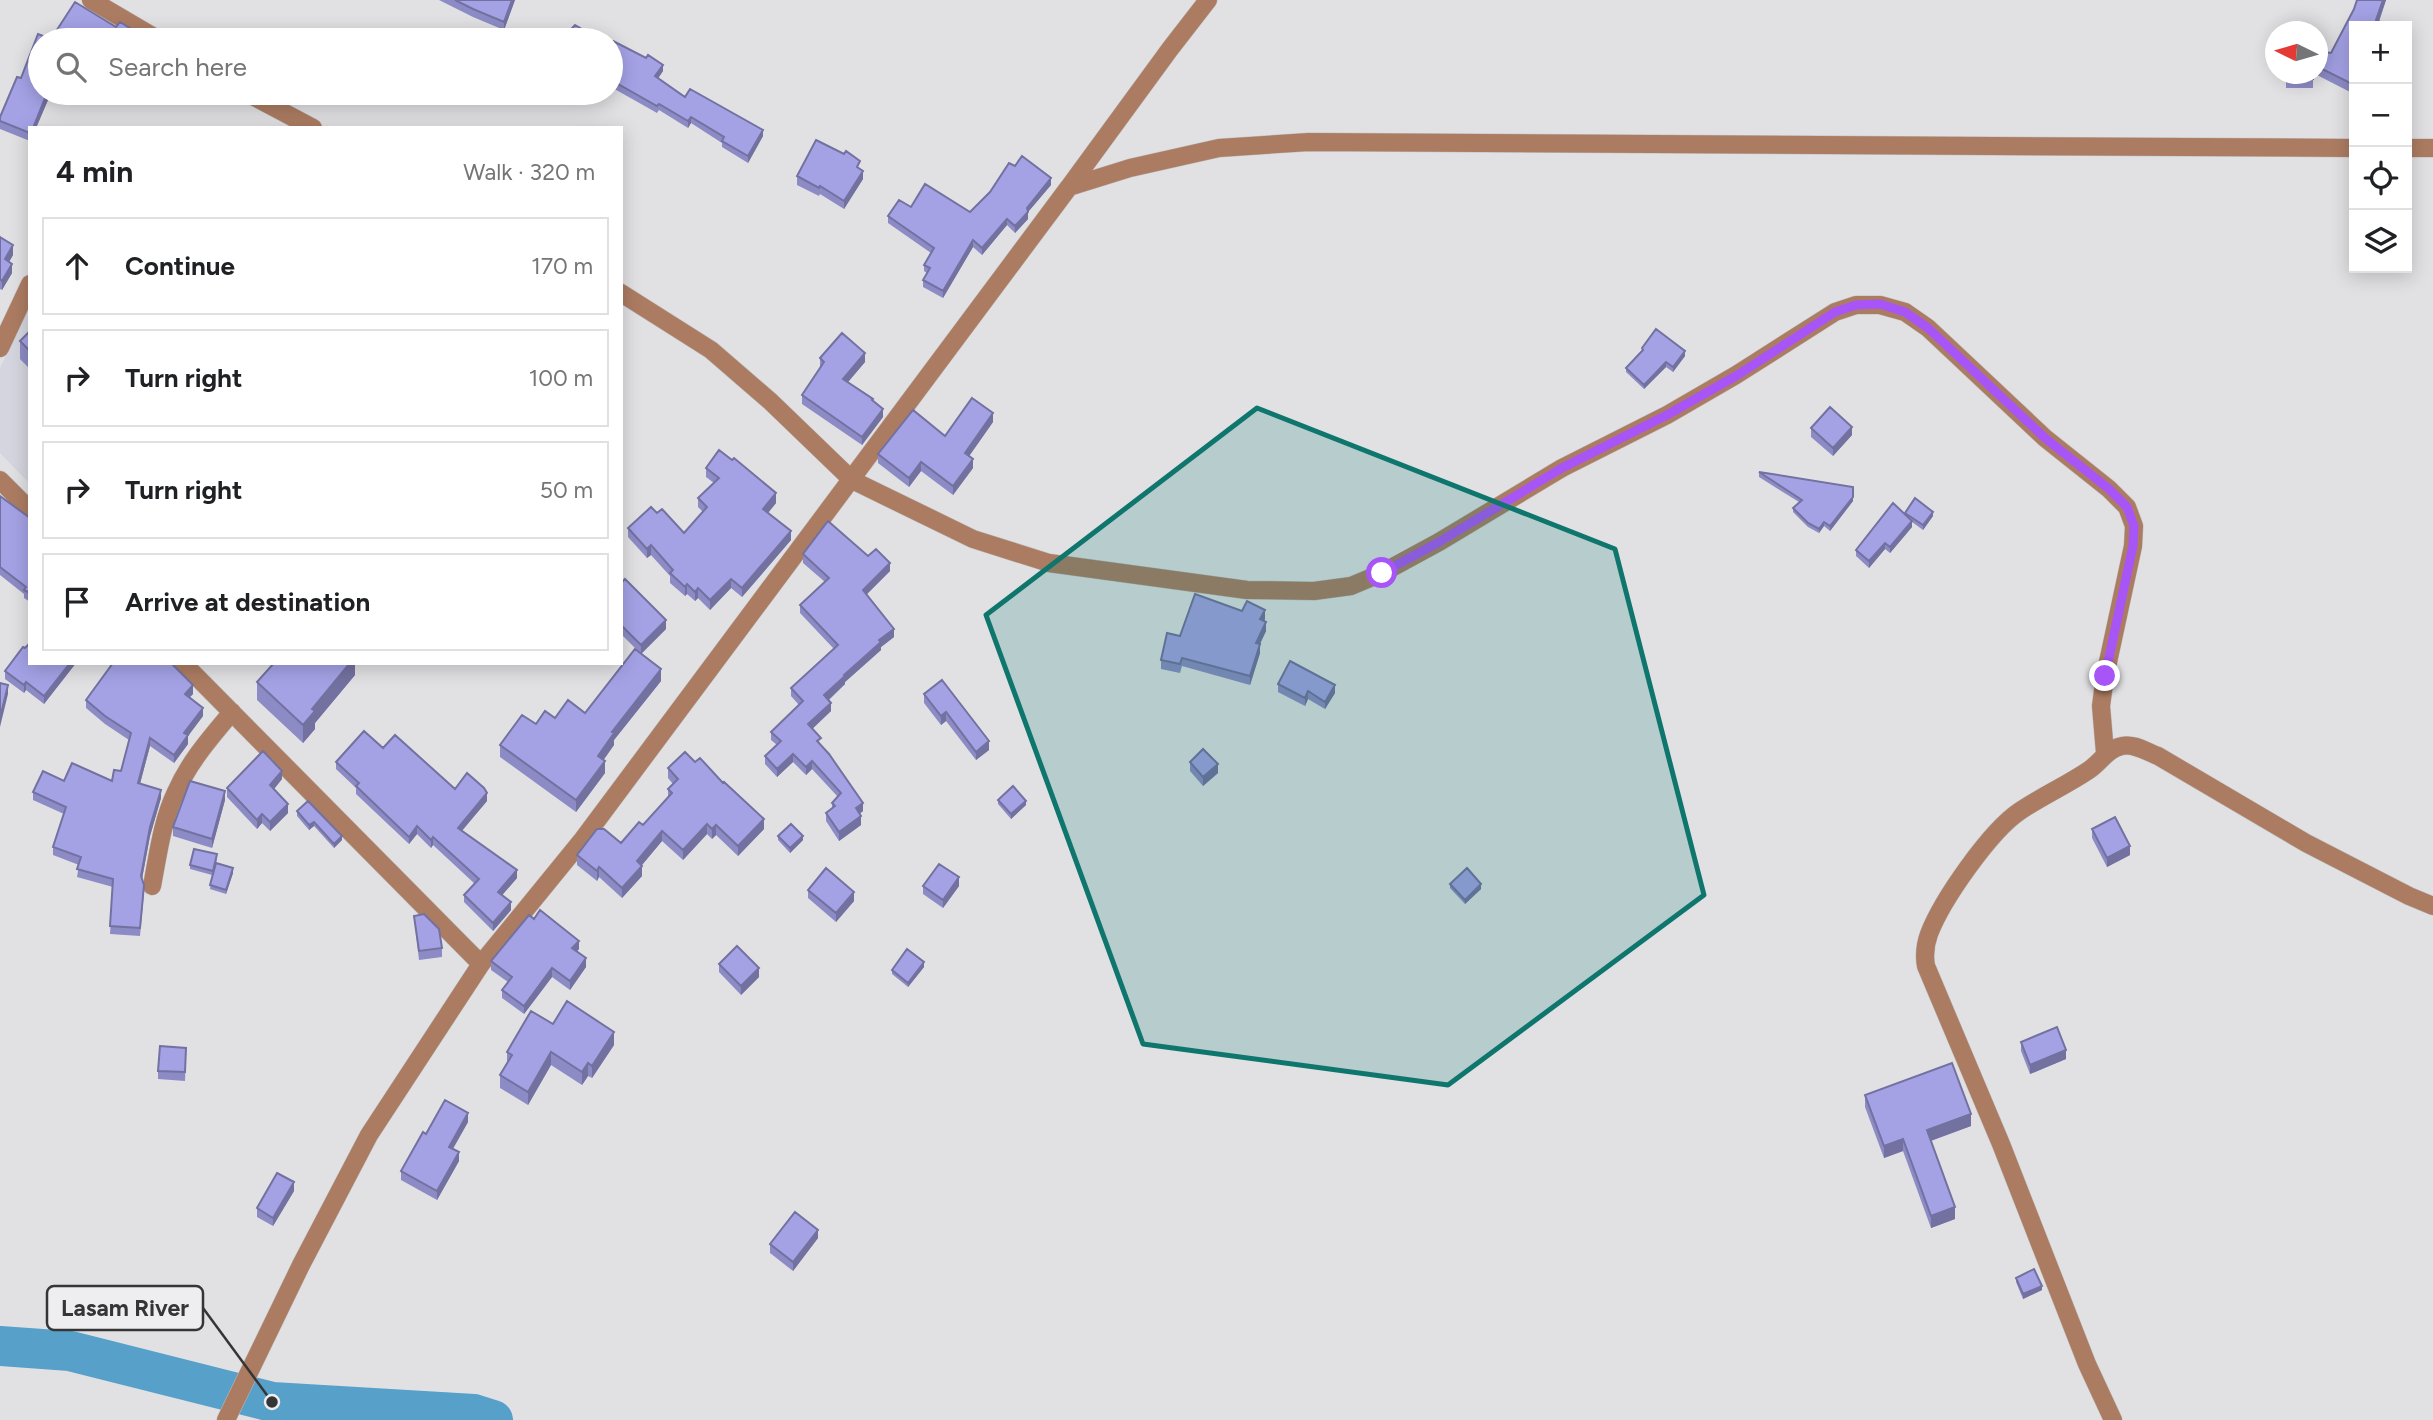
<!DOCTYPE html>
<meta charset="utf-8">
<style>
:root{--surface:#fff;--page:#f2f2f2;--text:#202124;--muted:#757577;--line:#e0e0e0}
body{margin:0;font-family:Figtree,sans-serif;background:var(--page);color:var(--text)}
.controls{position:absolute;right:21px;top:21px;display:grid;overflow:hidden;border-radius:0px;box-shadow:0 4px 18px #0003}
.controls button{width:63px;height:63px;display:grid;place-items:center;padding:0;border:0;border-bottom:2px solid var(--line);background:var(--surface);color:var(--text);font:35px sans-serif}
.compass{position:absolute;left:2265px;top:21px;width:63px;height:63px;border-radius:50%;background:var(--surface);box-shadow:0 4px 18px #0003;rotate:275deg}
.stop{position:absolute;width:21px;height:21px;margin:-16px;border:5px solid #a855f7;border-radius:50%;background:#fff}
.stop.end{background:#a855f7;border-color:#fff;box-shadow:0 2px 7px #0008}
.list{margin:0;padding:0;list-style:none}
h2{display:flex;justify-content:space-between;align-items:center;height:91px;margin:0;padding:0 28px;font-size:30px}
h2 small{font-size:23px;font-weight:400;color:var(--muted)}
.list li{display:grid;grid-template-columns:46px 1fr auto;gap:21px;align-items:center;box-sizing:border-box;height:98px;margin:0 14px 14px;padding:0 14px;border:2px solid var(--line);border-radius:0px}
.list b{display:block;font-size:26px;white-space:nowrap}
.list em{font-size:23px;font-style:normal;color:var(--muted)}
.icon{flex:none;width:38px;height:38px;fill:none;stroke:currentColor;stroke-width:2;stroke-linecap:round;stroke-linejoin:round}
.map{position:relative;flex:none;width:2433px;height:1420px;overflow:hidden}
.search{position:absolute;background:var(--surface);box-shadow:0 4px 18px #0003;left:28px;top:28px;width:595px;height:77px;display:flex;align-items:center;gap:18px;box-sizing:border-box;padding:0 24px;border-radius:38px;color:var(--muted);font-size:26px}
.panel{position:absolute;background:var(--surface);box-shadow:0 4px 18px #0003;left:28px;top:126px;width:595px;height:539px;border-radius:0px}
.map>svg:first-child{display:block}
</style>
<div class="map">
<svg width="2433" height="1420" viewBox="0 0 2433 1420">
<rect width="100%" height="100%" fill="#e1e1e4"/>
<!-- built -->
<path fill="#d5d5df" d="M30,302V484L0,453V368Z"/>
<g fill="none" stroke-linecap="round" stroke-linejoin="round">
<!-- river -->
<path stroke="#56a0ca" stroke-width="40" d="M0,1346L70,1351L272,1402L474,1414L493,1420"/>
<defs>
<path id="minor" d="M91,0L159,40
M247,93L313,128
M2407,148H2433
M1069,187L1170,49L1208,0
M621,293L711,350L770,401L852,480L973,539L1049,563L1247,590L1314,591L1351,586L1382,573L1439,542L1562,468L1667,415L1736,375L1835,312L1856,305H1880L1905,312L1928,328L2045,438L2109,489L2127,507L2134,526L2133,546L2105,676L2101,706L2105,753
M0,348L30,284
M0,480L30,510
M183,663L481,964L369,1135L301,1265L226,1420
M152,886C158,855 162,821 176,792C189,762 211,737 232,712
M481,964L583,839L1069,187L1130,168L1219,148L1309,142L2354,148
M2113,1420L2087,1364L2001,1144L1926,966C1924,955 1925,945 1929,934C1942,900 1990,831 2020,811C2042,796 2067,785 2089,770C2101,762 2107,749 2122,746C2134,743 2147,752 2158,756L2306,843L2409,896L2433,906"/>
</defs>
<!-- minor casing -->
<use href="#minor" stroke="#bfbfc1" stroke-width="19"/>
<!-- minor -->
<use href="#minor" stroke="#ac7c62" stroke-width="18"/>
</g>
<!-- wall -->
<path fill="#8d8bc5" d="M439,0H515L504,30L473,17Z
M2357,0H2386L2379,22L2385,24V26H2354V94L2315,74H2318V51L2331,53L2354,9Z
M75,2L116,27L120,22L144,37V40H40V93H51L36,128H30V141L0,129V117L17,77L21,78L38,34L51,39Z
M611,45L663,71L658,78L685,97L763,136L748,163L722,147V143L691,123L688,128L659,110L657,113L611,87Z
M2286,74H2313V88H2286Z
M860,169L863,179L844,209L820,194L819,196L797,185V176Z
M1051,185L1028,212V219L1015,233L1007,225L982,255L973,247L943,298L923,287V280L927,273L924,271V265L931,253L888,223V216L911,207L970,212L990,192Z
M0,237L13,255L9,262L12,273L2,290L0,289Z
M30,331V369L20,359V341Z
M1642,348L1685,356L1673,372L1666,367L1644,389L1626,372V368L1642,351Z
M820,358L865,362L848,382L883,417L862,445L802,404V395L821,368L820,367Z
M993,422L969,456L973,468L953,495L921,471L909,487L878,463V454Z
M1811,428L1852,435L1833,456L1811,437Z
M706,468L776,503L768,513L791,540L742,597L731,588L710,610L698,598L695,601L687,594L685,596L670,583V576L651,555L647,558L628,537V528L657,513L684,533L703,512L698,507V498L714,483L706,477Z
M1759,472L1853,501L1830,531L1824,526L1819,533L1808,527L1793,512V508L1799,502L1759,477Z
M0,496L30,518V602L24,598V594L0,575Z
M1905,513L1933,516L1923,530L1912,522V527L1890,553L1885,549L1869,568L1856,556V550L1905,515Z
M803,554L868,556L890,571L867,594L894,637L881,647V650L845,682V684L829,700L831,711L812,729L821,745L863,811L859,814L861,825L839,841L826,821V813L832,808V803L838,797L812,769L806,775L793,762L777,777L765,764V756L777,745L771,740V732L799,705L791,696V688L834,649L800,613V605L825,582L803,563Z
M621,583L666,629L641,654L621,634Z
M1242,611L1265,619L1263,621L1266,631L1260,644V653L1250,685L1182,666L1180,673L1161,669V660L1180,636Z
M25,648L76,663L44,704L26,690L24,693L5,679V671Z
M355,663V675L315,723V729L303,743L257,700V682Z
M661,681L614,740V745L603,760L605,773L576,812L500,757V745L536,724L555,718L585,713Z
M1278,684L1335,693L1325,709L1308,699L1305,706L1278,692Z
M193,694L190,697L203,716L188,736V744L174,763L150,746L140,784L161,798L150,836L142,879L144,893L140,936L110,934L113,887L77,877L79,865L53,855V847L64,814L33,800V792L64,781H112L121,771L129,740L105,724L86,708V700Z
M924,694L989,750L976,760L946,721L941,725L924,703Z
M383,748L455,789L487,801L462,831L517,878L502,895L511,910L493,931L464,902V895L475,884L433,845L431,848L417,834L409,844L356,794V788L336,769V762Z
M1190,762L1218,773L1203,786L1190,771Z
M668,768L764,829L738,856L716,835L712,839L707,834L683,860L662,841L641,866L642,876L622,898L599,877L597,881L577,865V855L621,843L643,825L668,798V789L673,784L668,778Z
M282,779L274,789L288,813L270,831L262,823L257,829L227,797V788Z
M225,800L212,848L173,836V827Z
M998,800L1026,805L1011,819L998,804Z
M297,811L342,840L334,848L314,826L309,830L297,816Z
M2092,829L2130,855L2107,867L2092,838Z
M778,836L803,840L790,853L778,840Z
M217,859L216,863L233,873L226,894L210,889L212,875L190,869V865Z
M1450,884L1481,889L1465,904L1450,888Z
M923,886H959L943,908L923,894Z
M808,890L854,901L836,922L808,898Z
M414,916L442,948V957L419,960Z
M579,949L577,951L586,967L570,990L552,977L524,1014L502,998V990L508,982L491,970V961Z
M719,964L759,977L741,995L719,972Z
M924,967L908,987L892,974V970Z
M553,1024L614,1045L592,1078L588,1076L582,1085L551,1065L528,1105L500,1088V1075L507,1064V1052Z
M2021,1042L2066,1059L2030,1074L2021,1051Z
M186,1056L185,1081L158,1079V1071Z
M1865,1095L1971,1126L1931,1141L1955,1219L1931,1228L1903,1151L1884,1158L1865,1107Z
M468,1122L453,1149L459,1161L437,1200L401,1180V1171L426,1134Z
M294,1191L273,1226L257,1217V1208Z
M818,1238L793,1271L770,1253V1244Z
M2016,1278L2042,1290L2023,1299L2016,1282Z"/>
<!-- shaded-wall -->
<path fill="#7371a0" d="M512,0H515L504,30V22Z
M2383,0H2386L2377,26L2376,20Z
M663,65V71L655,83V76Z
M47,93H51L36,128H33Z
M691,117V123L688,128V121Z
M763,130V136L748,163V156Z
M863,171V179L844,209V201Z
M1051,178V185L1028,212V219L1015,233V226L1027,208Z
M1007,219V225L982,255V248Z
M973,240V247L943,298V291Z
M13,245V255L5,269V259Z
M12,264V273L2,290V281Z
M1685,351V356L1673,372V367Z
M865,353V362L843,388V379Z
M1666,362V367L1644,389V385Z
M883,409V417L862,445V437Z
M993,413V422L965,462V453Z
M1852,427V435L1833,456V448Z
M973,459V468L953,495V486Z
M921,462V471L909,487V478Z
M776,493V503L763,519V509Z
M1853,497V501L1830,531V526Z
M1933,512V516L1923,530V525Z
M1912,521V527L1890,553V547Z
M1824,522V526L1819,533V529Z
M791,531V540L742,597V588Z
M1885,543V549L1869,568V561Z
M651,545V555L647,558V549Z
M890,563V571L863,598V590Z
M731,579V588L710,610V600Z
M687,584V594L685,596V587Z
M698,588V598L695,601V592Z
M1265,610V619L1260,628V619Z
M666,620V629L641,654V645Z
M1266,622V631L1256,652V643Z
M894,629V637L881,647V650L845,682V684L824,704V695L879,640Z
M1260,644V653L1250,685V676Z
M70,663H76L44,704V696Z
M350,663H355V675L315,723V729L303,743V725L312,709Z
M661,669V681L614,740V745L598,768V756L612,732Z
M26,682V690L24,693V685Z
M8,685V694L0,727V718Z
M193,685V694L185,702V694Z
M1335,685V693L1325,709V702Z
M1308,691V699L1305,706V698Z
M831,703V711L808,733V724Z
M203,708V716L188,736V744L174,763V755L184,733Z
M946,712V721L941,725V716Z
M150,738V746L138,791V783Z
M989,741V750L976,760V752Z
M793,754V762L777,777V769Z
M605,761V773L576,812V800Z
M812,761V769L806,775V767Z
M1218,764V773L1203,786V777Z
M282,771V779L270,794V785Z
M161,790V798L150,836L141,884V876L150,827Z
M225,791V800L212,848V839Z
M487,793V801L458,835V828Z
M1026,801V805L1011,819V814Z
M863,803V811L856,817V808Z
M288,804V813L270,831V822Z
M262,814V823L257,829V820Z
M861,816V825L839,841V832Z
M764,819V829L738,856V846Z
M314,822V826L309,830V825Z
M707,824V834L683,860V850Z
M716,825V835L712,839V829Z
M417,826V834L409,844V837Z
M662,831V841L637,871V861Z
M342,836V840L334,848V844Z
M803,836V840L790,853V848Z
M433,837V845L431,848V840Z
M2130,846V855L2107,867V858Z
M642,866V876L622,898V888Z
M599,867V877L597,881V871Z
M233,868V873L226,894V890Z
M517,870V878L498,900V892Z
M959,877V886L943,908V900Z
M1481,884V889L1465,904V900Z
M854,892V901L836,922V913Z
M511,902V910L493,931V923Z
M579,941V949L572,957V948Z
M586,958V967L570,990V981Z
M924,962V967L908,987V983Z
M552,968V977L524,1014V1006Z
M759,968V977L741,995V986Z
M614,1032V1045L592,1078V1066Z
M2066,1050V1059L2030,1074V1065Z
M551,1052V1065L528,1105V1092Z
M588,1063V1076L582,1085V1072Z
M468,1113V1122L449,1155V1147Z
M1971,1114V1126L1927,1142V1130Z
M1903,1139V1151L1884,1158V1146Z
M459,1152V1161L437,1200V1191Z
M294,1182V1191L273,1226V1218Z
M1955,1207V1219L1931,1228V1216Z
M818,1230V1238L793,1271V1262Z
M2042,1286V1290L2023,1299V1294Z"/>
<!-- building -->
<path fill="#a4a2e5" stroke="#7371a0" stroke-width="2" d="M455,0H512L504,22L473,9Z
M2357,0H2383L2376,20L2385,24L2384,26H2354V85L2318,67V51L2331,53L2354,9Z
M75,2L116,27L120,22L144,37L143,40H40V93H47L33,128H30V133L0,121V117L17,77L21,78L38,34L51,39Z
M575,25L601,40H561Z
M613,41L646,58L648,55L663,65L655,76L685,97L690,89L763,130L748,156L722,141L724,137L691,117L688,121L659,104L657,106L611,80V45Z
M2286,74H2313V79L2286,80Z
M816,140L844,154L846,151L860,161L857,167L863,171L844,201L820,186L819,188L797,176Z
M1022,156L1051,178L1027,208L1028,212L1015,226L1007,219L982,248L973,240L943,291L923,280L930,268L924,265L934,248L888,216L899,200L911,207L925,184L970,212L990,192L1009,163L1015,166Z
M0,237L13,245L5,259L12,264L2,281L0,279Z
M1656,329L1685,351L1673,367L1666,362L1644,385L1626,368L1643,350L1642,348Z
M30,331V351L20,341Z
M842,333L865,353L843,379L873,399L872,400L883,409L862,437L802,395L824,362L820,358Z
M972,398L993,413L965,453L973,459L953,486L921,462L909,478L878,454L913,410L945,436Z
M1830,407L1852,427L1833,448L1811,428Z
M719,450L732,460L734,458L776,493L763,509L791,531L742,588L731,579L710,600L698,588L695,592L687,584L685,587L670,573L673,570L651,545L647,549L628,528L651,507L657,513L662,509L684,533L707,507L698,498L719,478L706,468Z
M1759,472L1853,487V497L1830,526L1824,522L1819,529L1808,523L1793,508L1802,500Z
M0,496L30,518V593L24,590L26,587L0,567Z
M1915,498L1933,512L1923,525L1905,513Z
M1893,503L1912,521L1890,547L1885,543L1869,561L1856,550Z
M828,521L868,556L876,549L890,563L863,590L894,629L879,640L881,642L844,675L845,676L824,695L831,703L808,724L821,738L817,741L829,754L863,803L856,808L861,816L839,832L826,813L835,806L832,803L841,793L812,761L806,767L793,754L777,769L765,756L781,741L771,732L803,701L791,688L838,645L800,605L829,578L803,554Z
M625,579L666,620L641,645L621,625V583Z
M1195,594L1242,611L1247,601L1265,610L1260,619L1266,622L1256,643L1260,644L1250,676L1182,658L1180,664L1161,660L1167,633L1180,636Z
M30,643V663H70L44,696L26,682L24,685L5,671L23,647L25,648Z
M635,649L661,669L612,732L614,733L598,756L605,761L576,800L500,745L522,715L536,724L545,711L555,718L568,700L585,713Z
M1290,661L1335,685L1325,702L1308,691L1305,698L1278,684Z
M113,663H171L193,685L185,694L203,708L184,733L188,735L174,755L150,738L138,783L161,790L150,827L141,876L144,885L140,928L110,926L113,879L77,869L81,857L53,847L66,807L33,792L43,771L64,781L72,763L112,781L114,770L121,771L131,733L105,716L86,700Z
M274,663H350L312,709L315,711L303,725L257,682Z
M942,680L989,741L976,752L946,712L941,716L924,694Z
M0,683L8,685L0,718Z
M364,731L383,748L395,735L455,789L467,773L484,788L487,793L458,828L517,870L498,892L511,902L493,923L464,895L479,879L433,837L431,840L417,826L409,837L356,786L359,783L336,762Z
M1203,749L1218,764L1203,777L1190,762Z
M263,751L282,771L270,785L288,804L270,822L262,814L257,820L227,788Z
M685,752L695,762L700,758L723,783L724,782L764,819L738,846L716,825L712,829L707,824L683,850L662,831L637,861L642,866L622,888L599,867L597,871L577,855L597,829H604L621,843L639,822L643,825L672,793L668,789L678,779L668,768Z
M190,781L225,791L212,839L173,827Z
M1013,786L1026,801L1011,814L998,800Z
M308,801L342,836L334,844L314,822L309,825L297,811Z
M2115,817L2130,846L2107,858L2092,829Z
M791,824L803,836L790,848L778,836Z
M194,849L217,854L213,871L190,865Z
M216,863L233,868L226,890L210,885Z
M939,864L959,877L943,900L923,886Z
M826,868L854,892L836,913L808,890Z
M1467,868L1481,884L1465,900L1450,884Z
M540,910L579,941L572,948L586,958L570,981L552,968L524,1006L502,990L512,977L491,961L529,915L534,919Z
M424,914L439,929L442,948L419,951L414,916Z
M737,946L759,968L741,986L719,964Z
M907,949L924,962L908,983L892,970Z
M567,1001L614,1032L592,1066L588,1063L582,1072L551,1052L528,1092L500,1075L512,1055L507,1052L531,1011L553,1024Z
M2057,1027L2066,1050L2030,1065L2021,1042Z
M160,1046L186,1048L185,1072L158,1071Z
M1952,1063L1971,1114L1927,1130L1955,1207L1931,1216L1903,1139L1884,1146L1865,1095Z
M445,1100L468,1113L449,1147L459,1152L437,1191L401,1171L423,1132L426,1134Z
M277,1173L294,1182L273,1218L257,1208Z
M795,1212L818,1230L793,1262L770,1244Z
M2034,1269L2042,1286L2023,1294L2016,1278Z"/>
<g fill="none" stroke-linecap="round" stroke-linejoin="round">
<!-- route -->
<path stroke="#a855f7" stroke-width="9" d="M1382,573L1439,542L1562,468L1667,415L1736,376L1835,312L1856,305L1880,304L1905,312L1928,328L2045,438L2109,489L2127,507L2134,526L2133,546L2105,676"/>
</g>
<!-- marked area -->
<path fill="#0f766e" fill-opacity="0.2" stroke="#0f766e" stroke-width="5" stroke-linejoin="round" d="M1257,408L1615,549L1704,895L1448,1085L1143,1044L986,615Z"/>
<!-- callouts -->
<path fill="none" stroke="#353536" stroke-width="2.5" d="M272 1402L203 1308"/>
<circle fill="#353536" stroke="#eeeef1" stroke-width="2.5" cx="272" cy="1402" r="7"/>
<rect fill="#eeeef1" stroke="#353536" stroke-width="2.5" x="47" y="1286" width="156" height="44" rx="7"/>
<g font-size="23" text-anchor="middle" font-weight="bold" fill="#353536">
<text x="125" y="1316">Lasam River</text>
</g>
</svg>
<div class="controls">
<button>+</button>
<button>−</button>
<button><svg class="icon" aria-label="locate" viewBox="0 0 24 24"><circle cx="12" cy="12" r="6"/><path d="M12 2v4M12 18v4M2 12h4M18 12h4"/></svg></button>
<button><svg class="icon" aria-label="layers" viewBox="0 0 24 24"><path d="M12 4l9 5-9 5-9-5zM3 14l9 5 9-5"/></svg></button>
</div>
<svg class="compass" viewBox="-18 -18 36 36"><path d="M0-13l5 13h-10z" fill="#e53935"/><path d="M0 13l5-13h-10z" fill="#757577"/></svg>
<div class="stop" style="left:1382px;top:573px"></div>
<div class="stop end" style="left:2105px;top:676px"></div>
<div class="search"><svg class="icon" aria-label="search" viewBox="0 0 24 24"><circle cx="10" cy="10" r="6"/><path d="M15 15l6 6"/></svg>Search here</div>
<section class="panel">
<h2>4 min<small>Walk · 320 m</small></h2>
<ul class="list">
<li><svg class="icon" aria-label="ahead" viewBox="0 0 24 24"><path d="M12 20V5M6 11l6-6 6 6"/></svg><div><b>Continue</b></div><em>170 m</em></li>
<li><svg class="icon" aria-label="right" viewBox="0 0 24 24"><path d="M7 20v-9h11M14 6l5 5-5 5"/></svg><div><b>Turn right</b></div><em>100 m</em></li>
<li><svg class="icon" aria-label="right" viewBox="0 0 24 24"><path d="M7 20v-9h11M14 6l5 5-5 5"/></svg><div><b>Turn right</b></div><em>50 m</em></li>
<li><svg class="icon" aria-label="arrive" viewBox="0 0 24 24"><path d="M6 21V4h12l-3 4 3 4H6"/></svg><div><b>Arrive at destination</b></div></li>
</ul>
</section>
</div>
